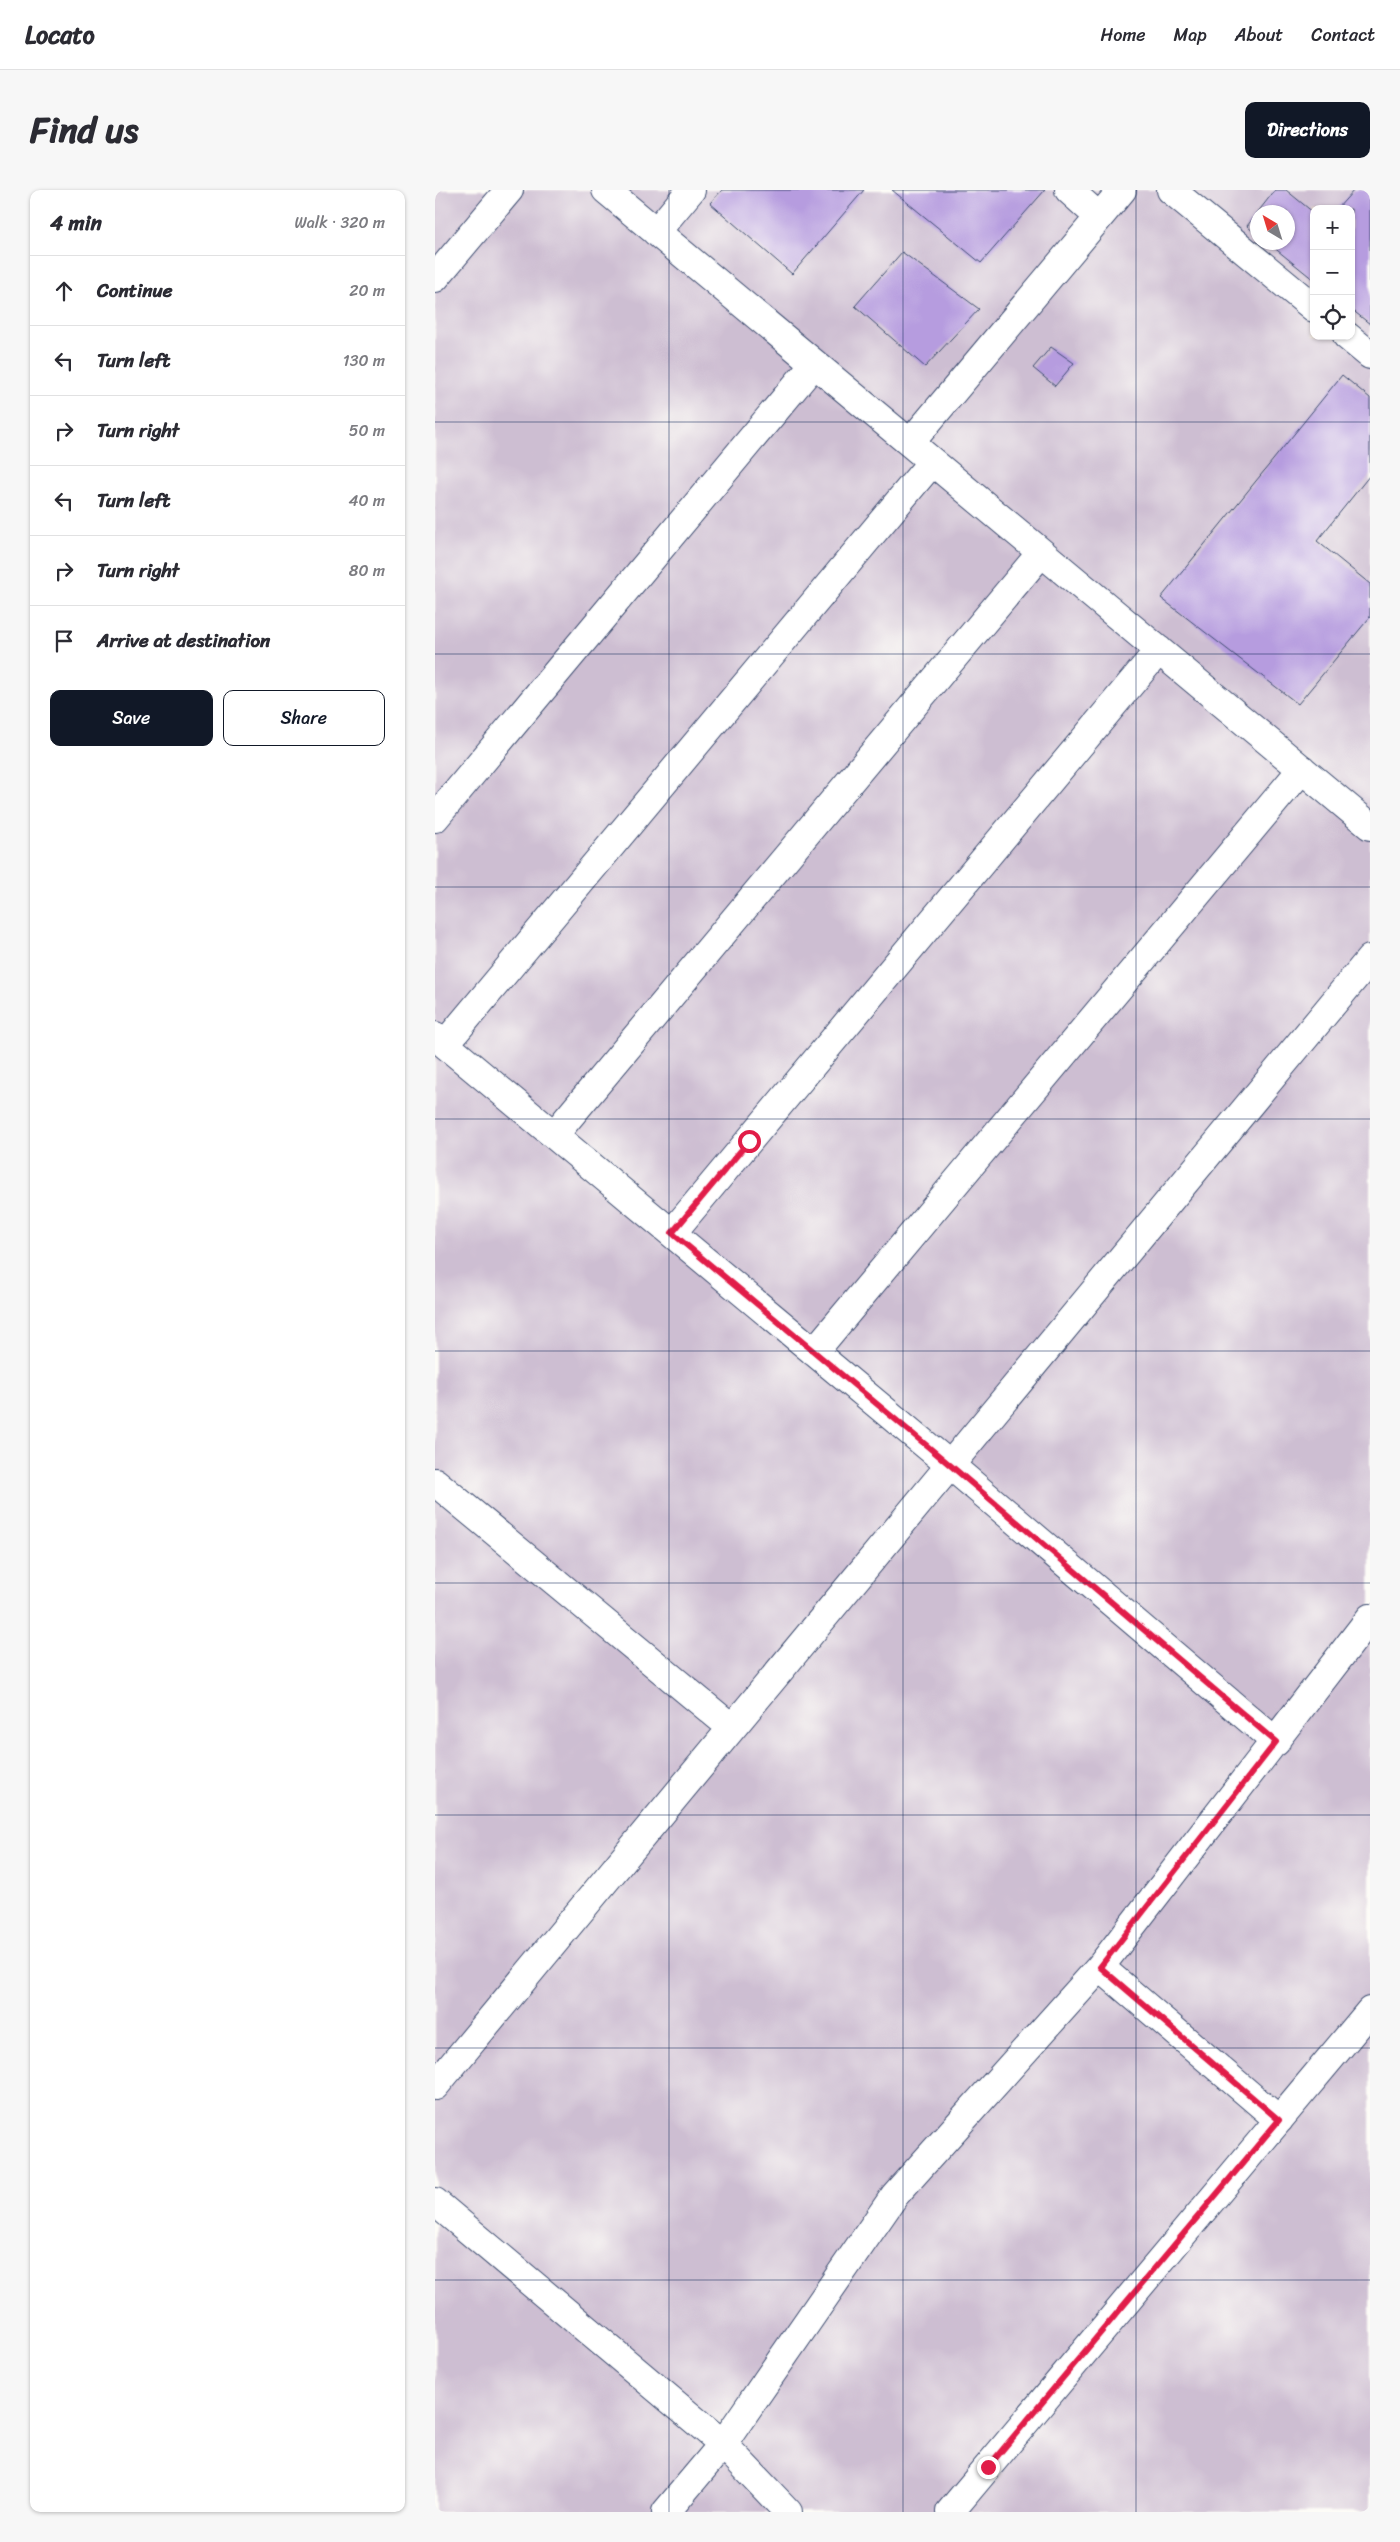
<!DOCTYPE html>
<meta charset="utf-8">
<style>
:root{--surface:#fff;--page:#f7f7f7;--text:#2b2b33;--muted:#7c7c81;--line:#e1e1e2;--accent:#111827}
body{margin:0;font-family:Sriracha,sans-serif;background:var(--page);color:var(--text)}
.controls{position:absolute;right:15px;top:15px;display:grid;overflow:hidden;border-radius:10px;box-shadow:0 1px 4px #0004}
.controls button{width:45px;height:45px;display:grid;place-items:center;padding:0;border:0;border-bottom:1px solid var(--line);background:var(--surface);color:var(--text);font:25px sans-serif}
.compass{position:absolute;left:815px;top:15px;width:45px;height:45px;border-radius:50%;background:var(--surface);box-shadow:0 1px 4px #0004;rotate:322deg}
.stop{position:absolute;width:15px;height:15px;margin:-11px;border:4px solid #e11d48;border-radius:50%;background:#fff}
.stop.end{background:#e11d48;border-color:#fff;box-shadow:0 1px 5px #0008}
.list{margin:0;padding:0;list-style:none}
h2{display:flex;justify-content:space-between;align-items:center;height:65px;margin:0;padding:0 20px;font-size:21px}
h2 small{font-size:16px;font-weight:400;color:var(--muted)}
.list li{display:grid;grid-template-columns:32px 1fr auto;gap:15px;align-items:center;box-sizing:border-box;height:70px;padding:0 20px;border-top:1px solid var(--line)}
.list b{display:block;font-size:19px;white-space:nowrap}
.list em{font-size:16px;font-style:normal;color:var(--muted)}
.actions{display:flex;gap:10px;padding:15px 20px}
.actions a{flex:1;padding:11px 0;border:1px solid var(--accent);border-radius:10px;text-align:center;font-size:18px;color:var(--accent)}
.actions .main{background:var(--accent);color:#fff}
.icon{flex:none;width:28px;height:28px;fill:none;stroke:currentColor;stroke-width:2;stroke-linecap:round;stroke-linejoin:round}
.map{position:relative;flex:none;width:935px;height:2322px;overflow:hidden;border-radius:10px}
header{display:flex;align-items:center;gap:30px;box-sizing:border-box;height:70px;padding:0 25px;background:var(--surface);border-bottom:1px solid var(--line)}
header strong{font-size:24px}
nav{display:flex;gap:28px;margin-inline-start:auto;font-size:18px}
.intro{display:flex;align-items:center;justify-content:space-between;box-sizing:border-box;height:120px;padding:0 30px}
h1{margin:0;font-size:35px}
.button{padding:12px 22px;border-radius:10px;background:var(--accent);color:#fff;font-size:18px;font-weight:700}
main{display:flex;gap:30px;padding:0 30px}
aside{flex:1;background:var(--surface);border-radius:10px;box-shadow:0 1px 4px #0004}
.map>svg:first-child{display:block}
</style>
<header>
<strong>Locato</strong>
<nav><a>Home</a><a>Map</a><a>About</a><a>Contact</a></nav>
</header>
<div class="intro"><h1>Find us</h1><a class="button">Directions</a></div>
<main>
<aside>
<h2>4 min<small>Walk · 320 m</small></h2>
<ul class="list">
<li><svg class="icon" aria-label="ahead" viewBox="0 0 24 24"><path d="M12 20V5M6 11l6-6 6 6"/></svg><div><b>Continue</b></div><em>20 m</em></li>
<li><svg class="icon" aria-label="left" viewBox="0 0 24 24"><path d="M17 20v-9H6M10 6l-5 5 5 5"/></svg><div><b>Turn left</b></div><em>130 m</em></li>
<li><svg class="icon" aria-label="right" viewBox="0 0 24 24"><path d="M7 20v-9h11M14 6l5 5-5 5"/></svg><div><b>Turn right</b></div><em>50 m</em></li>
<li><svg class="icon" aria-label="left" viewBox="0 0 24 24"><path d="M17 20v-9H6M10 6l-5 5 5 5"/></svg><div><b>Turn left</b></div><em>40 m</em></li>
<li><svg class="icon" aria-label="right" viewBox="0 0 24 24"><path d="M7 20v-9h11M14 6l5 5-5 5"/></svg><div><b>Turn right</b></div><em>80 m</em></li>
<li><svg class="icon" aria-label="arrive" viewBox="0 0 24 24"><path d="M6 21V4h12l-3 4 3 4H6"/></svg><div><b>Arrive at destination</b></div></li>
</ul>
<div class="actions"><a class="main">Save</a><a>Share</a></div>
</aside>
<div class="map">
<svg width="935" height="2322" viewBox="0 0 935 2322">
<rect width="100%" height="100%" fill="#fdfcf7"/>
<filter id="ink" filterUnits="userSpaceOnUse"><feTurbulence type="fractalNoise" baseFrequency=".02" numOctaves="2"/><feDisplacementMap in="SourceGraphic" scale="10" xChannelSelector="R" yChannelSelector="G"/><feConvolveMatrix kernelMatrix="1 2 1 2 8 2 1 2 1" color-interpolation-filters="sRGB"/></filter>
<filter id="wash" filterUnits="userSpaceOnUse"><feTurbulence type="fractalNoise" baseFrequency=".0096" numOctaves="4" result="noise"/><feDisplacementMap in="SourceGraphic" scale="20" xChannelSelector="R" yChannelSelector="G"/><feGaussianBlur stdDeviation="1.12" result="paint"/><feColorMatrix in="noise" values="0 0 0 0 0 0 0 0 0 0 0 0 0 0 0 0 0 1.4 0 .05"/><feComposite in="paint" operator="in"/></filter>
<g filter="url(#wash)">
<rect width="100%" height="100%" fill="#f6e7d1"/>
<!-- industrial -->
<path fill="#cdbed2" fill-rule="evenodd" d="M0,0H935V2322H0ZM879,19H916V146H879ZM822,22H852V52H822Z"/>
<g id="blocks">
<!-- building -->
<path fill="#b69cdf" d="M287,0H429L357,84L275,13Z
M457,0H610L546,73Z
M840,0H851L879,23V90L832,52H852V22H822V45L812,36Z
M919,0H935V134L916,119V19H902Z
M467,62L544,119L490,177L420,116Z
M616,157L639,173L620,196L598,178Z
M907,185L935,208V285L882,351L935,394V427L863,514L726,408Z"/>
</g>
</g>
<g filter="url(#ink)">
<use href="#blocks" fill-opacity="0" stroke="#3c4b6f" stroke-width="1"/>
<g fill="none" stroke-linecap="round" stroke-linejoin="round">
<defs>
<path id="street" d="M171,0L935,636
M634,0L664,27
M736,0L879,118
M221,42L256,0
M0,88L74,0
M912,146L935,165
M475,253L687,0
M0,628L379,174
M0,846L515,1275L841,1552
M10,854L497,272
M119,945L606,363
M237,1043L724,460
M379,1162L867,579
M0,1292L297,1538
M665,1777L844,1930
M0,1896L935,769
M231,2322L288,2254L460,2005L665,1777L935,1428
M515,2322L935,1821"/>
<path id="secondary" d="M0,2012L288,2254L353,2322"/>
</defs>
<!-- street casing -->
<use href="#street" stroke="#3c4b6f" stroke-width="30"/>
<!-- secondary casing -->
<use href="#secondary" stroke="#3c4b6f" stroke-width="30"/>
<!-- street -->
<use href="#street" stroke="#fff" stroke-width="28"/>
<!-- secondary -->
<use href="#secondary" stroke="#fff" stroke-width="28"/>
</g>
</g>
<g fill="none" stroke-linecap="round" stroke-linejoin="round" filter="url(#ink)">
<!-- route -->
<path stroke="#e11d48" stroke-width="6" d="M314,951L237,1043L515,1275L841,1552L665,1777L844,1930L553,2277"/>
</g>
<!-- grid -->
<path fill="none" stroke="#1b2f5e" stroke-width="1" stroke-opacity="0.55" d="M234,0V2322M468,0V2322M701,0V2322M0,232H935M0,464H935M0,697H935M0,929H935M0,1161H935M0,1393H935M0,1625H935M0,1858H935M0,2090H935"/>
</svg>
<div class="controls">
<button>+</button>
<button>−</button>
<button><svg class="icon" aria-label="locate" viewBox="0 0 24 24"><circle cx="12" cy="12" r="6"/><path d="M12 2v4M12 18v4M2 12h4M18 12h4"/></svg></button>
</div>
<svg class="compass" viewBox="-18 -18 36 36"><path d="M0-13l5 13h-10z" fill="#e53935"/><path d="M0 13l5-13h-10z" fill="#7c7c81"/></svg>
<div class="stop" style="left:314px;top:951px"></div>
<div class="stop end" style="left:553px;top:2277px"></div>
</div>
</main>
